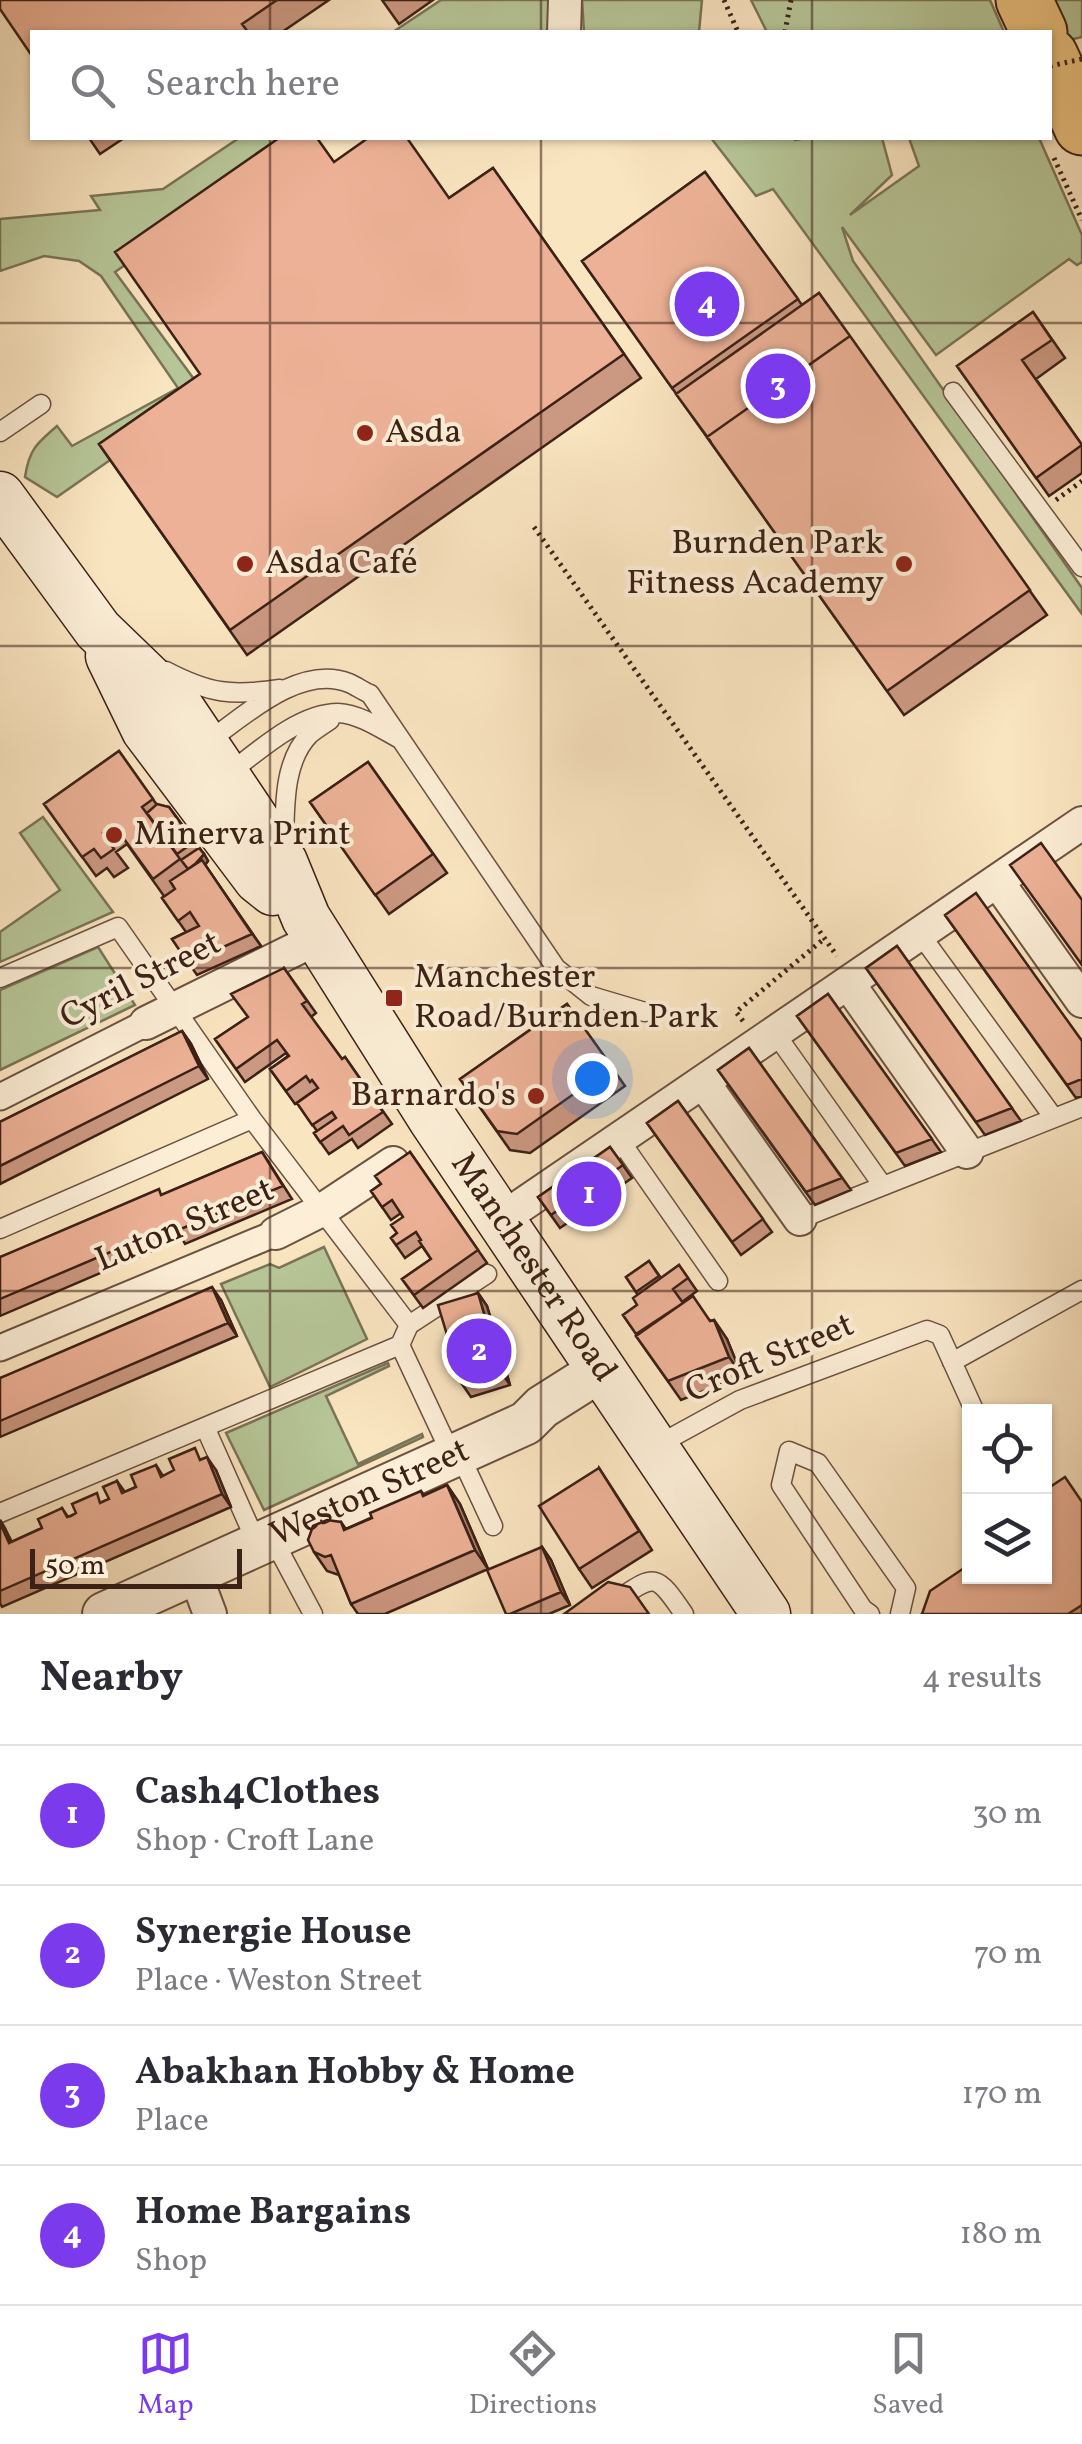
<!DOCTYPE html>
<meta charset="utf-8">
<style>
:root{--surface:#fff;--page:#f2f2f3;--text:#2b2b33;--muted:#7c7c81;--line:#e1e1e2;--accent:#7c3aed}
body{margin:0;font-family:Vollkorn,serif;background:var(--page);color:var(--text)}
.controls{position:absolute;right:30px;bottom:30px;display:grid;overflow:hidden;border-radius:0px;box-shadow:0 2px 8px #0004}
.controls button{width:90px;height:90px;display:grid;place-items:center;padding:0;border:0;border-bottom:2px solid var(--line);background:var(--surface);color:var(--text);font:50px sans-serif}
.scale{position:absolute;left:30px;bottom:25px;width:212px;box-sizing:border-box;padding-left:10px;border:5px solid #3c2116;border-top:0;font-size:28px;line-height:35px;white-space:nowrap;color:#3c2116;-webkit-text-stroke:8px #fceed7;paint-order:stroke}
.you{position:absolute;left:592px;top:1078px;width:35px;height:35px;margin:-25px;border:8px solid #fff;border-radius:50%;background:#1a73e8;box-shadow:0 0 0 15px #1a73e833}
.badge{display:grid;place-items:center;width:65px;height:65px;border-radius:50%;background:var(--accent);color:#fff;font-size:32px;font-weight:700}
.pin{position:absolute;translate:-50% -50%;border:5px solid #fff;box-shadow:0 2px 10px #0006}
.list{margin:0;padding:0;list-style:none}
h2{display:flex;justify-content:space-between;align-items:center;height:130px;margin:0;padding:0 40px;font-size:42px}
h2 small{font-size:32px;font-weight:400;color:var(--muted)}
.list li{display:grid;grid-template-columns:65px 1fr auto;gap:30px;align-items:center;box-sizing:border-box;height:140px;padding:0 40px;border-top:2px solid var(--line)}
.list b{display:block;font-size:38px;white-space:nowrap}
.list p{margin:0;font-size:32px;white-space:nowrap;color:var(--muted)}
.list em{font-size:32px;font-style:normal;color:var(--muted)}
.icon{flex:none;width:55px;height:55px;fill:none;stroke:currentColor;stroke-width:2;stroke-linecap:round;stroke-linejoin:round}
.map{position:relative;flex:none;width:1082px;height:1614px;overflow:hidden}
.search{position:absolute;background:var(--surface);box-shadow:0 2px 8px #0004;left:30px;right:30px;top:30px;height:110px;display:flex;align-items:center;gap:25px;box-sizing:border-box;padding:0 35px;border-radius:0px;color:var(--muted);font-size:38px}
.sheet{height:690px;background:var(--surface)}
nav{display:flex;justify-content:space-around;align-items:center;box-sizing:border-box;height:140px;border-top:2px solid var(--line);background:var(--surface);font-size:28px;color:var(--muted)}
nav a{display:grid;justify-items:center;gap:5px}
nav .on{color:var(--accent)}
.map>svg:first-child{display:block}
</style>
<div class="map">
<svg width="1082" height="1614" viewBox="0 0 1082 1614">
<rect width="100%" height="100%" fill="#fae5c1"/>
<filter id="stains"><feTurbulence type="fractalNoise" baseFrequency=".002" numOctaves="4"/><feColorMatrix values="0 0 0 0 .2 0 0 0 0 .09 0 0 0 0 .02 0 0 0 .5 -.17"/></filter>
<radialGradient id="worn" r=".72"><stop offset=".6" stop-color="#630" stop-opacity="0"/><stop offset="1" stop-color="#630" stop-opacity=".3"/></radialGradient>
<!-- green -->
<path fill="#b7c698" stroke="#7a7457" stroke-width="2.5" d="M441,0H552L548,32H393Z
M582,0H702L699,32H584Z
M751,0H990L1004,32H767Z
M1050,0H1082V37L1069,40Z
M239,138H306L115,272L205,394L57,497L25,477C29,450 36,444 57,426L72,446L178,388L101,276L79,261L44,256L0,271V219L100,210L91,196L163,189Z
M711,138H794L795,140L806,138H882L892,175L850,215L919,166L909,138H1039L1082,235V262L1077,265L1069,259L936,355L842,227L853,261L1082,588V614L773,189L756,196Z
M43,817L113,912L0,962V932L60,890L20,833Z
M98,947L135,1005L0,1070V990Z
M324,1247L367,1339L270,1387L221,1284L270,1264L279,1268Z
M388,1363L389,1366L326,1396L358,1464L422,1434L423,1437L264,1510L226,1433Z"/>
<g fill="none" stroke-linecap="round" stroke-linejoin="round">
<defs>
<path id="service" d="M953,392L1082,567
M0,432L41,404
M166,671C210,694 232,696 280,689
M206,743C243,717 300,663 349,683C356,686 363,691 370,694L556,968L591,996L645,1012
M227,775C257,752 299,713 338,713C359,714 380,728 398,738
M284,843C285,807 283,761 310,734C316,729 324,724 330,720
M920,934L1054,1118
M0,978L118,927L252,1119L409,1325L400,1345L452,1456
M775,1033L883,1186
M619,1139L718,1281
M800,1219L1082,1107
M0,1229L252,1119
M409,1325L487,1274
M952,1362L1082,1290
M205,1427L258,1546
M654,1447L740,1400L927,1330L940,1335L975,1412
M459,1453L493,1526
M0,1513L400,1345
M273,1539L313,1614
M612,1603C655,1575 654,1570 684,1614
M870,1614L863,1609L781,1485L789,1451L818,1463L906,1588L900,1614"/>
<path id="pedestrian" d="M0,1097L146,1023
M0,1348L276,1233"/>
<path id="minor" d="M564,32L565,0
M997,881L1082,1001
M848,983L967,1152
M146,1023L318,938
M703,1082L800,1219
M500,1220L1082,823
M276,1233L322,1210L393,1163
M195,1574L210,1614"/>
<g id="tertiary">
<path id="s1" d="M104,1614L526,1423L542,1407L602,1369"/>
</g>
<g id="secondary">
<path id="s2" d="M0,496L98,630L181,710L283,862L306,918L432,1118L766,1614"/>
<path d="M110,656L146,730L258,879L273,891"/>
</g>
<path id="trunk" d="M1024,0L1039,32
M1050,56L1082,127"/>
</defs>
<!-- service casing -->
<use href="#service" stroke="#6c5241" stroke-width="21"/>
<!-- pedestrian casing -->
<use href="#pedestrian" stroke="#6c5241" stroke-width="29"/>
<!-- minor casing -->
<use href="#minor" stroke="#6c5241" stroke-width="36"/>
<!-- tertiary casing -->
<use href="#tertiary" stroke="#6c5241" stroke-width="46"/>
<!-- secondary casing -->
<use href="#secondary" stroke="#3c2116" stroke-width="51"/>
<!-- trunk casing -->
<use href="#trunk" stroke="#3c2116" stroke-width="59"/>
<!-- path -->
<path stroke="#3c2116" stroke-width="5" stroke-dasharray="2.5 5" stroke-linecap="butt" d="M724,0L738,32
M785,32L791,0
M1054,158L1082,220
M1056,500L1082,481
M534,527L837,956
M743,1021L736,1012L825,938"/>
<!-- service -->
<use href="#service" stroke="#fceed7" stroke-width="18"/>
<!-- pedestrian -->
<use href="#pedestrian" stroke="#fceed7" stroke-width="25"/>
<!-- minor -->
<use href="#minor" stroke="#fceed7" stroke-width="32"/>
<!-- tertiary -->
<use href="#tertiary" stroke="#fceed7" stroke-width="42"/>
<!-- secondary -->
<use href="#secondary" stroke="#fceed7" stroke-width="48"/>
<!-- trunk -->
<use href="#trunk" stroke="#edc280" stroke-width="55"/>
<!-- path-bridge -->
<path stroke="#3c2116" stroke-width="5" stroke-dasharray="2.5 5" stroke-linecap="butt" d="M1050,66L1082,59"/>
</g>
<!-- wall -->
<path fill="#cb9881" stroke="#3c2116" stroke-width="2.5" d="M0,0H329L282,32H32Z
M382,0H433L399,24Z
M89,138H124L100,154Z
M334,162L449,198L493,168L641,378L247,655L99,444L200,374Z
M705,172L802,305L819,293L1047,615L904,715L582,261Z
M1033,312L1065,358L1036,379L1082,445V473L1049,496L957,366Z
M119,751L157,805L169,807L204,854L208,861L205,865L261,946L197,975L172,939L186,932L162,898L164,896L127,844L116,852L128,868L114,877L107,868L96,876L44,804Z
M368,762L447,873L389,914L310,802Z
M945,915L1082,1041V1096L1076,1098Z
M897,946L1021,1121L985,1135L866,968Z
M284,968L316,1013L311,1017L342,1059L345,1057L392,1124L358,1148L352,1139L329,1154L314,1133L317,1131L297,1103L315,1090L295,1104L270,1069L288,1056L286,1053L245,1082L215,1039L248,1017Z
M828,994L941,1152L905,1166L797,1016Z
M567,1004L625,1086L530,1153L510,1150L460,1079Z
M182,1031L191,1044L208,1079L0,1184V1122Z
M749,1048L851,1190L815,1205L718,1070Z
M678,1101L772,1232L741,1255L647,1123Z
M610,1147L632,1178L560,1228L538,1197Z
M262,1152L292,1199L185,1244L182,1238L0,1316V1257L162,1195Z
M410,1152L487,1263L423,1308L402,1279L431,1259L422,1246L405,1258L391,1238L397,1233L403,1217L401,1213L391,1220L371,1191L381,1184Z
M649,1261L661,1278L679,1265L697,1291L682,1302L711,1321L714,1320L727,1339L742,1376L681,1400L636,1336L637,1335L623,1315L637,1305L638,1295L626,1277Z
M478,1293L487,1306L510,1385L471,1397L462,1384Z
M221,1300L237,1336L0,1437V1378Z
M202,1459L216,1470L231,1507L2,1607L0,1603V1520L12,1542L42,1528L62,1508L68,1517L109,1499L117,1481L125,1492L136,1487L156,1465L163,1476Z
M599,1468L652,1550L592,1588L579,1569Z
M447,1485L460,1504L488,1569L385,1614H358L351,1604L339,1575L327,1571L314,1552L341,1522L346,1529L372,1518L421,1491L424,1495Z
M1082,1502V1614H922Z
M542,1547L551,1560L570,1605L549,1614H506Z"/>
<!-- shaded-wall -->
<path fill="#a57c69" stroke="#3c2116" stroke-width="2.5" d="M204,854L208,861L205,865L261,946L205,865L189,872Z
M182,1031L191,1044L208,1079L199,1066Z
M212,1287L221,1300L237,1336L228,1323Z
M478,1293L487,1306L510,1385L501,1372Z
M714,1320L727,1339L742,1376L729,1357Z
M207,1457L216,1470L231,1507L222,1494Z
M447,1485L460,1504L488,1569L475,1550Z
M0,1520L5,1528L18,1556L9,1543Z
M542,1547L551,1560L570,1605L561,1592Z"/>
<!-- building -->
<path fill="#ecb196" stroke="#3c2116" stroke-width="2.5" d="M0,0H277L242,24L248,32H32V56L0,9Z
M279,138H317L334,162L368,138H407L449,198L493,168L624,354L230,630L99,444L200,374L115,252Z
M705,172L798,299L672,388L582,261Z
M819,293L850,336L707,437L711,442L676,394Z
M1033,312L1052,340L1022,360L1082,445L1036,478L957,366Z
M850,336L1030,590L887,691L707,437Z
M119,751L153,799L142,807L180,859L153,879L114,825L103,833L114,849L101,858L94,849L82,857L44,804Z
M368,762L433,854L375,895L310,802Z
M157,804L169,807L194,842L177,854L147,813Z
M1041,843L1082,900V965L1010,865Z
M199,848L204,854L195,864L188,869L181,860Z
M202,860L252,934L188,963L172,939L199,926L190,912L178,921L162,898L175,889L170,881Z
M976,893L1082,1041V1079L1067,1085L945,915Z
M897,946L1012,1108L976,1122L866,968Z
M284,968L307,1001L302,1004L342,1059L345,1057L383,1112L349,1135L343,1126L320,1142L314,1133L336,1118L332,1112L312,1125L297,1103L318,1088L312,1080L310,1082L306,1076L286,1091L270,1069L289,1056L277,1040L236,1069L215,1039L248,1017L231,994Z
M828,994L932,1139L896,1153L797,1016Z
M567,1004L612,1067L517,1134L497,1131L460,1079Z
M182,1031L199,1066L0,1166V1122Z
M749,1048L842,1178L806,1192L718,1070Z
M678,1101L763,1219L732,1242L647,1123Z
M610,1147L623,1165L551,1215L538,1197Z
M262,1152L283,1186L176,1231L174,1225L0,1299V1257L159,1189L161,1195Z
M410,1152L478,1250L414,1295L402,1279L431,1259L419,1241L421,1240L416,1232L396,1245L391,1238L397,1233L391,1225L403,1217L392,1200L382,1207L371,1191L381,1184L375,1176Z
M649,1261L659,1276L636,1292L626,1277Z
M679,1265L688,1278L673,1289L683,1303L636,1334L623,1315L637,1305L633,1298Z
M212,1287L228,1323L0,1421V1378Z
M478,1293L501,1372L462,1384L438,1305Z
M693,1296L710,1321L714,1320L729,1357L668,1381L636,1336Z
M195,1448L200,1460L207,1457L222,1494L0,1591V1523L9,1543L42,1528L38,1519L62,1508L67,1517L71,1516L76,1513L72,1504L97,1493L100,1503L109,1499L103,1487L117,1481L122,1493L136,1487L131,1475L156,1465L161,1477L174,1470L169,1459Z
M599,1468L639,1531L579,1569L539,1506Z
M1065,1477L1082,1502V1605L1068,1614H922L930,1591L970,1564V1576H1044V1491Z
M447,1485L475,1550L351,1604L331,1555L325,1557L314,1552L308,1540L313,1526L327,1520L341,1522L344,1530L372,1518L370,1513L421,1491L423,1496Z
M542,1547L561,1592L510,1614H506L487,1570Z
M608,1582L630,1587L649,1614H564Z"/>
<!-- grid -->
<path fill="none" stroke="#3c2116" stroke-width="2.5" stroke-opacity="0.55" d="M270,0V32M541,0V32M812,0V32M270,138V1614M541,138V1614M812,138V1614M0,323H1082M0,646H1082M0,968H1082M0,1291H1082"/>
<!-- markers -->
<g fill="#8f2418" stroke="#fceed7" stroke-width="4">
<circle cx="365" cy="433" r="10"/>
<circle cx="245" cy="564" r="10"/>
<circle cx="904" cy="564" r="10"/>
<circle cx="114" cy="835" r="10"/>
<rect x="384" y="988" width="20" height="20" rx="5"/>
<circle cx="536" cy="1096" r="10"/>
</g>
<g text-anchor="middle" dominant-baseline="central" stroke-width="8" stroke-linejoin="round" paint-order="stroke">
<!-- poi labels -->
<g font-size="35" fill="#3c2116" stroke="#fceed7" text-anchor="start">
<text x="385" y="433">Asda</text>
<text x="884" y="544" text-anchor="end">Burnden Park<tspan x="884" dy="40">Fitness Academy</tspan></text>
<text x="265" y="564">Asda Café</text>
<text x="134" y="835">Minerva Print</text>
<text x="414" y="978">Manchester<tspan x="414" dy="40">Road/Burnden Park</tspan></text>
<text x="516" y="1096" text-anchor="end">Barnardo's</text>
</g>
<!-- street labels -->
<g font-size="35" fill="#3c2116" stroke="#fceed7">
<text transform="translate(141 981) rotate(-27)">Cyril Street</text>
<text transform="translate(185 1226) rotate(-23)">Luton Street</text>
<text stroke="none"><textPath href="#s2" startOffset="942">Manchester Road</textPath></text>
<text transform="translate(770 1359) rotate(-23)">Croft Street</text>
<text stroke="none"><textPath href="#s1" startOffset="292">Weston Street</textPath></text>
</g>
</g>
<rect width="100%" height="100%" filter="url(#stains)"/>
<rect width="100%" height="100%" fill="url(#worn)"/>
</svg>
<div class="controls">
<button><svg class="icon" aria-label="locate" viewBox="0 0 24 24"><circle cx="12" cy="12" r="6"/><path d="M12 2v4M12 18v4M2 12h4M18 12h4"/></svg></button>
<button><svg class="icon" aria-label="layers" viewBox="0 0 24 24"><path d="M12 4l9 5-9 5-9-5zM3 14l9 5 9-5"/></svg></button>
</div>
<div class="scale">50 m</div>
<div class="you"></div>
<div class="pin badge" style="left:589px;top:1194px">1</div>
<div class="pin badge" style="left:479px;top:1351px">2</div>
<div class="pin badge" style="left:778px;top:386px">3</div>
<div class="pin badge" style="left:707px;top:304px">4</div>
<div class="search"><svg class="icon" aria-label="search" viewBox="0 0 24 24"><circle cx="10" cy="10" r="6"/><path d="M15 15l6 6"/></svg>Search here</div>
</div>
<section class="sheet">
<h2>Nearby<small>4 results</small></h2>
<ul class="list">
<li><span class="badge">1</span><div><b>Cash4Clothes</b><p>Shop · Croft Lane</p></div><em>30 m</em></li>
<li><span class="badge">2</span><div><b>Synergie House</b><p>Place · Weston Street</p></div><em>70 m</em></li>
<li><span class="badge">3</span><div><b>Abakhan Hobby &amp; Home</b><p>Place</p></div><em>170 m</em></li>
<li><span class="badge">4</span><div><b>Home Bargains</b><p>Shop</p></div><em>180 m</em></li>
</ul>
</section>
<nav>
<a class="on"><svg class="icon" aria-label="map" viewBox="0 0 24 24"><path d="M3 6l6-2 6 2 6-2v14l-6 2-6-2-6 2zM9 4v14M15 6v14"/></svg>Map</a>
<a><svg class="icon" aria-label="directions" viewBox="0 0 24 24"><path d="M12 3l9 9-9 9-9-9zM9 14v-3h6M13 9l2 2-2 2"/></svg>Directions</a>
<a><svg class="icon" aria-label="saved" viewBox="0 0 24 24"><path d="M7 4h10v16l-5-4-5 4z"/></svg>Saved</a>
</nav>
